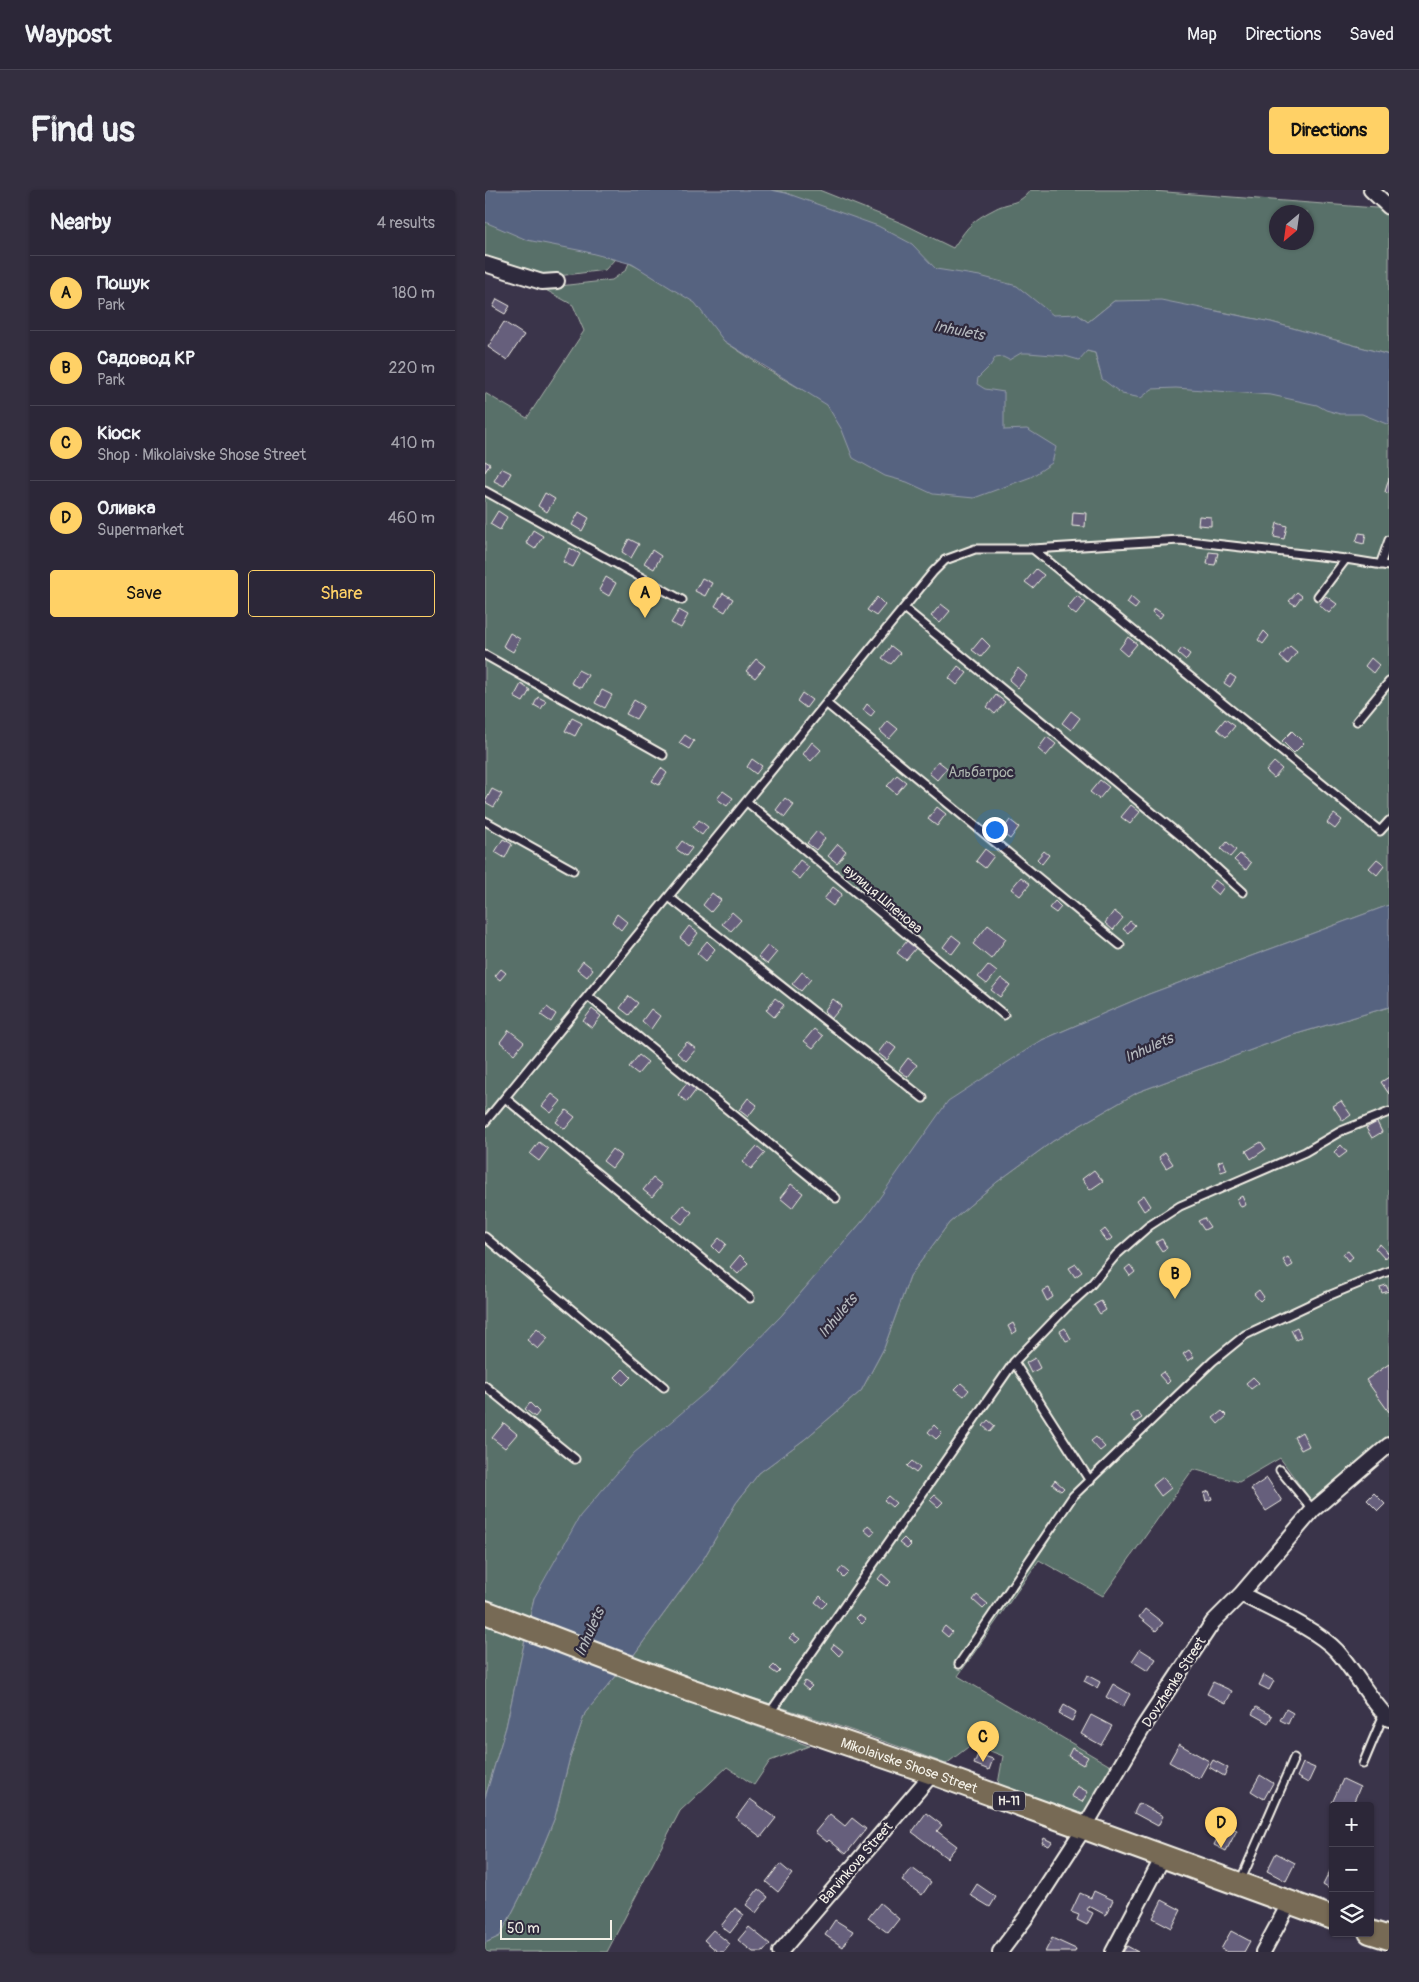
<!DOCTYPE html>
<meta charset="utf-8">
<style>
:root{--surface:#2c2738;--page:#342f40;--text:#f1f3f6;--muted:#a6a5ae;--line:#484453;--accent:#ffd166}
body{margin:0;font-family:Pangolin,sans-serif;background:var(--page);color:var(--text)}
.controls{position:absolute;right:15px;bottom:15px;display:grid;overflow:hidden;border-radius:5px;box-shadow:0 1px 4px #0004}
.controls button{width:45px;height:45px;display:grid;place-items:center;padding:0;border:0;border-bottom:1px solid var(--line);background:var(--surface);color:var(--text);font:25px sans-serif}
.compass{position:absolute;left:784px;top:15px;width:45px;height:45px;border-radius:50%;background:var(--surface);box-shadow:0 1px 4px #0004;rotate:209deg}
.scale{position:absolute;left:15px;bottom:12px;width:112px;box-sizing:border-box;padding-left:5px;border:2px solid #f4f1e8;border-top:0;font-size:14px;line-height:18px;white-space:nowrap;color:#f4f1e8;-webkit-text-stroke:4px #2f2a3d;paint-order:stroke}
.you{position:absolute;left:509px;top:639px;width:18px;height:18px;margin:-12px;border:4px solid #fff;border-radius:50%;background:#1a73e8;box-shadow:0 0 0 8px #1a73e833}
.badge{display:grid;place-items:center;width:32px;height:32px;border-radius:50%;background:var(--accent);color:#111;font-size:16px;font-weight:700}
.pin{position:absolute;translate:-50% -41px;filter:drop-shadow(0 1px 2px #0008)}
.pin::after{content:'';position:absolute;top:26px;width:18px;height:15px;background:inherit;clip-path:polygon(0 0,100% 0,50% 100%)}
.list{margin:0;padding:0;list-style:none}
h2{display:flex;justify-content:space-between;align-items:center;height:65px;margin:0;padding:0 20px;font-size:21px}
h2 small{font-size:16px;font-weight:400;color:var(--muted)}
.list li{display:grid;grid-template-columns:32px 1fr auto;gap:15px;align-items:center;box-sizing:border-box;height:75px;padding:0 20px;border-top:1px solid var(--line)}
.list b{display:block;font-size:19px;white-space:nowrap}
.list p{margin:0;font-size:16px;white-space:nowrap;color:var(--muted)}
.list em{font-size:16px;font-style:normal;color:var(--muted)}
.actions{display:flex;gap:10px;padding:15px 20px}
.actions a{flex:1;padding:11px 0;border:1px solid var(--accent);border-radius:5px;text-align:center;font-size:18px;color:var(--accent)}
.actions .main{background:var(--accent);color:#111}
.icon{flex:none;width:28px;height:28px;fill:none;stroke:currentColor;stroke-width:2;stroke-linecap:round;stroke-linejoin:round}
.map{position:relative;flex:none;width:904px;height:1762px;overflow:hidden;border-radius:5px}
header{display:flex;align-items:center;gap:30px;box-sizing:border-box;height:70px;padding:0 25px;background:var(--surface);border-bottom:1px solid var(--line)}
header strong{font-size:24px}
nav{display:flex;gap:28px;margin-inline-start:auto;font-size:18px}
.intro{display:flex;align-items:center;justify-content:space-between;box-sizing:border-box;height:120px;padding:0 30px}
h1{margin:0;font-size:35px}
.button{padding:12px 22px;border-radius:5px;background:var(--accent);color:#111;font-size:18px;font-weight:700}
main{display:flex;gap:30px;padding:0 30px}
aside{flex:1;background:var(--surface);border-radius:5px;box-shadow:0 1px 4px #0004}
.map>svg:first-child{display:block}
</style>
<header>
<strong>Waypost</strong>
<nav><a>Map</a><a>Directions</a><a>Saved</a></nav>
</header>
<div class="intro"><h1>Find us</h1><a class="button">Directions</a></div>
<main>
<aside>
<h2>Nearby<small>4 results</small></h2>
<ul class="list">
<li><span class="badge">A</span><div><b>Пошук</b><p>Park</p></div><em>180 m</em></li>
<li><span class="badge">B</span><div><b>Садовод КР</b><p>Park</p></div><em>220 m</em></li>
<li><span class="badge">C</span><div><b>Кіоск</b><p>Shop · Mikolaivske Shose Street</p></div><em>410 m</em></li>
<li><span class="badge">D</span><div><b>Оливка</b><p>Supermarket</p></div><em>460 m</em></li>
</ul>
<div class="actions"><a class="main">Save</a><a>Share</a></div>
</aside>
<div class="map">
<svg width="904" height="1762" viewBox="0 0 904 1762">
<rect width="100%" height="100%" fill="#3a344a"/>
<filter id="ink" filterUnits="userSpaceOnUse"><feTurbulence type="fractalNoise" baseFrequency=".02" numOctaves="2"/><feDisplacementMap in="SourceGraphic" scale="10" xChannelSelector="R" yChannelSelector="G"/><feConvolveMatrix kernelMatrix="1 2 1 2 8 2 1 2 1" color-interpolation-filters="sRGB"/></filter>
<g filter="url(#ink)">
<!-- green -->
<path fill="#596f69" stroke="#a6b0a8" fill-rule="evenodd" d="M286,0H334L419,34L468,58C482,38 486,31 508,20C523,11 534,16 545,0H655L904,19V165L786,132L732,121L629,111L603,132L592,124L545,128L301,3ZM792,22H822V52H792Z
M0,15L127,69H130L120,80L73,86L37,80L0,70Z
M144,73L217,110L239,151L281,179L316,199L516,247L488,204L483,174L549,157L602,161L610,163L615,182L681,184L904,227V715L664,804L557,850L381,1027L297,1125L227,1197L49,1408L45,1427L0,1409V203L42,228L99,141L88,115L57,98L127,90L141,80Z
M904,817V1249L828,1313L795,1268L754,1292L708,1279L618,1406L554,1370L473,1486L627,1577L597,1627L513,1594L518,1566L487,1554L461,1574C358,1534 251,1506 148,1466L216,1373L251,1313L274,1283L320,1249L376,1201L399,1158L425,1086L464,1033L512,992L568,951L653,902L801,847Z
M0,1434L40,1450L21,1537L0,1608Z
M132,1485L324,1556L285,1571L269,1595L242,1577L195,1621L122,1762H0V1753L15,1746L45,1688L70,1627L84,1571L100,1523Z"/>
<!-- water -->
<path fill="#566480" stroke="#959caa" d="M0,0H286L301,3L393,36L427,54L451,79L495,86L532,96L568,125L592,124L603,132L629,111L676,110L786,132L904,165V235L877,224H855L841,220L832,215L786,205L691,198L667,199L656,208L637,204L617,189L610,163L602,161L594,170L580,166L543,163H536L524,170L518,167L510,168L505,176L493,188L492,194L500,199L519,202V240L542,239L571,257L567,273L546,287L489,308L448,304L422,292L400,286L368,268L357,240L342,215L239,151L210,113L147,74L98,61L42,50L0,32Z
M904,715V817L801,847L653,902L568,951L512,992L464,1033L425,1086L399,1158L376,1201L320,1249L274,1283L251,1313L216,1373L172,1433L148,1466L100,1523L84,1571L70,1627L45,1688L15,1746L0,1753V1608L21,1537L49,1408L95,1326L149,1263L227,1197L297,1125L381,1027L463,911L557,850L664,804Z"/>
<!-- building -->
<path fill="#665e7c" stroke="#f4f1e8" d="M12,109L25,116L20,124L8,117Z
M19,132L39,145L22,170L3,157Z
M0,271L5,274L0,282Z
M16,278L26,283L19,296L9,291Z
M904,288V303L900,302Z
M60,303L70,309L62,322L53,316Z
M13,321L22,327L15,340L5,334Z
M94,322L104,328L97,341L87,335Z
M588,322L601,323L600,337L587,336Z
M714,326L726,327V336L713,335Z
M792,333L802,336L799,349L789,347Z
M48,340L58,346L50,359L41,353Z
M874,343L881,344L879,354L871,352Z
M144,349L154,354L146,368L137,362Z
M85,358L95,364L88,377L78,372Z
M167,360L176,366L169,379L159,373Z
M724,362L733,363L730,375L722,374Z
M551,379L559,385L548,398L540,392Z
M121,387L131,393L124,406L114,400Z
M217,388L227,393L220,406L210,401Z
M812,402L817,406L810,415L804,411Z
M238,403L248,409L240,422L230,416Z
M592,406L601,413L591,425L582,418Z
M841,406L852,414L844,423L834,415Z
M392,407L400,415L391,426L382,420Z
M646,407L654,414L650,419L642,413Z
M456,414L465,421L455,433L446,426Z
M669,418L678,424L675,428L667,422Z
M194,420L203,425L196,438L186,433Z
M779,441L784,446L778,454L773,450Z
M25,443L35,449L28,462L18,456Z
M643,447L652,454L642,466L634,459Z
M497,448L505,456L496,467L487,460Z
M406,456L415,463L406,474L397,468Z
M805,456L812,462L803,474L795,467Z
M697,458L705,464L701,470L693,463Z
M886,468L894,475L888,483L880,476Z
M271,469L280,476L270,488L261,481Z
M473,476L482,483L472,495L464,488Z
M533,478L542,486L533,498L524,490Z
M93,480L103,485L96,498L86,493Z
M745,484L751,488L745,497L739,493Z
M36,494L45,500L38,512L29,507Z
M117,500L127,505L120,518L110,513Z
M317,503L327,510L321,518L312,511Z
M511,505L520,512L510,524L502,517Z
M53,507L61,511L56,519L49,515Z
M149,510L159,516L151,529L141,524Z
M382,514L390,521L386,526L378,520Z
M586,521L595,528L586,540L577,533Z
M87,528L97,533L90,546L80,541Z
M740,529L750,536L741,547L732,539Z
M403,531L413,539L404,549L395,541Z
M807,541L819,553L809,563L797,551Z
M200,545L209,551L204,559L194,553Z
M562,547L571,554L561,566L553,559Z
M327,552L336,560L326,571L318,564Z
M267,569L277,576L271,584L262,577Z
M453,571L462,578L452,590L444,583Z
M789,572L797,579L789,588L781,581Z
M176,578L182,583L174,595L167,591Z
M412,585L421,592L411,604L402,596Z
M615,590L624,597L614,609L605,602Z
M7,599L17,604L9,617L0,612Z
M238,601L248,608L242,616L232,609Z
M300,608L309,615L300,627L291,620Z
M646,615L655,622L645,634L636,627Z
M452,617L461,624L452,636L443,629Z
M849,624L857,630L850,639L842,633Z
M214,630L223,637L217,645L208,638Z
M525,630L534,637L525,649L516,642Z
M332,641L340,648L331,660L322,653Z
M18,649L27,654L20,668L10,662Z
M197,651L207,658L201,666L191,659Z
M742,652L751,660L745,667L736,659Z
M353,654L361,661L352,673L343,666Z
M500,659L509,666L500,678L491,671Z
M559,661L564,665L557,674L552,669Z
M755,664L766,673L761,680L749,670Z
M892,669L900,675L892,685L884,678Z
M315,670L324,677L315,689L306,682Z
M536,687L545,694L535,706L526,699Z
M730,690L739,697L733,705L724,697Z
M348,697L357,704L348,716L339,709Z
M227,703L236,710L226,722L218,715Z
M570,711L576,717L571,723L564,718Z
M629,721L638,728L628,740L620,733Z
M247,722L256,730L246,741L237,734Z
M132,724L142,732L136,740L127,732Z
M645,731L650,735L643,743L638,739Z
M503,735L521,749L506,769L488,754Z
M204,736L213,743L204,755L195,748Z
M467,745L476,752L467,764L458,757Z
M222,751L230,759L221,771L212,763Z
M422,751L431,758L421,770L412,763Z
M283,755L292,762L282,774L273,767Z
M98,771L108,779L102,787L92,779Z
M503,775L512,782L502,794L493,787Z
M16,779L21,783L15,790L10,786Z
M317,782L326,789L316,801L307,794Z
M516,788L525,795L515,807L506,800Z
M144,806L153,813L144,825L135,818Z
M290,808L299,815L289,827L281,820Z
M348,809L357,816L347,828L339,821Z
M62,817L71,824L66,832L56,825Z
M107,819L116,826L107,838L98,831Z
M166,819L175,826L166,839L157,831Z
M329,839L338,846L328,858L319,851Z
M24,840L39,852L29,864L15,852Z
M402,851L411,858L402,870L393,863Z
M202,852L211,859L201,871L192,863Z
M154,865L163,872L153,884L144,877Z
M423,868L432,875L423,887L414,880Z
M904,887V904L896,892Z
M202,893L211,900L202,912L193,905Z
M67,904L76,911L66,923L57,916Z
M263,908L272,915L263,927L254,920Z
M856,911L866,925L858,931L848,916Z
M81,920L90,927L80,939L71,932Z
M892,932L897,942L887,948L881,938Z
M54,952L63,959L54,971L45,964Z
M776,952L781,959L766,969L761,961Z
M856,955L862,962L854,968L849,962Z
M272,956L280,963L266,979L258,972Z
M127,959L136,966L127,978L118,971Z
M680,962L688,974L681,978L674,967Z
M738,970L742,980L736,982L733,972Z
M609,980L618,991L605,1000L597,989Z
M168,988L177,995L167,1007L158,1000Z
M306,994L318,1003L307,1018L295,1008Z
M659,1005L666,1016L659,1021L652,1010Z
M757,1006L761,1015L756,1017L752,1009Z
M198,1015L207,1022L197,1034L188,1027Z
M719,1028L725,1037L719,1040L713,1031Z
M620,1039L627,1048L622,1052L615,1043Z
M234,1048L241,1054L234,1063L227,1056Z
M677,1049L682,1058L677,1061L671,1052Z
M895,1054L904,1064L900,1069L890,1058Z
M863,1061L868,1067L863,1071L858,1064Z
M255,1065L263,1073L253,1084L245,1077Z
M803,1067L808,1075L803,1078L798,1070Z
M591,1074L597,1082L590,1087L584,1078Z
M645,1075L650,1082L645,1086L640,1079Z
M901,1095L904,1101L897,1103L895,1097Z
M564,1098L568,1107L562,1111L557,1101Z
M774,1100L779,1107L775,1111L769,1104Z
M616,1111L621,1120L615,1124L609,1115Z
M528,1133L532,1141L527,1144L523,1136Z
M812,1137L816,1147L811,1150L806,1140Z
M52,1138L63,1148L53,1159L42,1150Z
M580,1138L586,1149L581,1151L575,1141Z
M704,1160L709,1167L703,1171L698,1164Z
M550,1168L555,1178L546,1183L541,1173Z
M904,1174V1222L881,1190Z
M138,1179L146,1187L138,1195L130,1187Z
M678,1182L685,1191L682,1194L674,1185Z
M768,1187L774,1193L766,1199L761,1193Z
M476,1193L484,1200L479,1206L470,1199Z
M45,1213L54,1222L50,1227L40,1219Z
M652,1221L657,1228L650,1232L646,1226Z
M737,1221L742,1226L733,1234L728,1228Z
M503,1230L510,1236L505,1242L498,1236Z
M19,1233L32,1244L20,1258L7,1248Z
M449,1235L457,1243L451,1249L443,1242Z
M817,1242L824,1256L816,1260L809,1247Z
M611,1247L620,1257L615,1261L606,1251Z
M427,1271L435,1278L431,1283L422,1276Z
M678,1287L686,1298L676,1306L668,1295Z
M782,1288L797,1311L781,1321L766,1299Z
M570,1290L579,1298L576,1301L567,1294Z
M724,1301L727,1309L721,1311L719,1303Z
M889,1303L900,1314L893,1321L882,1310Z
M450,1305L458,1312L453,1317L445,1310Z
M403,1306L411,1313L407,1317L399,1310Z
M383,1335L390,1341L386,1346L379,1340Z
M419,1348L426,1355L422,1359L414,1353Z
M357,1377L363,1382L358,1387L353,1382Z
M397,1384L406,1392L402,1396L393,1389Z
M492,1405L503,1414L498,1419L488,1410Z
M335,1406L342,1413L337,1418L330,1412Z
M660,1419L678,1433L671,1441L654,1427Z
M374,1425L381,1430L377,1434L371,1428Z
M460,1436L467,1442L463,1447L456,1441Z
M308,1444L315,1449L311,1453L304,1448Z
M349,1454L358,1461L354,1466L346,1458Z
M655,1459L671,1469L663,1481L647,1471Z
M289,1475L295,1481L292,1484L285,1479Z
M602,1485L615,1492L612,1498L599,1491Z
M779,1485L789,1491L784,1500L774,1495Z
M320,1491L327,1496L323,1500L317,1495Z
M728,1492L747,1501L741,1513L722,1504Z
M628,1494L645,1504L638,1517L621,1507Z
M579,1515L591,1522L587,1531L574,1524Z
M771,1517L787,1526L783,1533L767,1524Z
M801,1519L808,1523L803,1534L795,1530Z
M606,1525L627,1536L616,1555L596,1544Z
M694,1554L724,1571L714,1589L684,1572Z
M587,1558L603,1567L598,1575L583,1566Z
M493,1564L508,1569L504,1580L489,1574Z
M728,1570L743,1578L739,1586L724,1577Z
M818,1573L830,1578L823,1593L812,1587Z
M775,1585L788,1593L779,1609L766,1601Z
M858,1589L875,1597L867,1616H854L847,1613Z
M592,1596L603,1602L597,1612L586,1606Z
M265,1609L291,1628L276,1647L251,1628Z
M654,1613L678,1626L673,1636L649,1623Z
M441,1623L457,1635L452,1641L472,1656L462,1668L427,1642Z
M345,1624L360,1636L367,1628L381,1639L361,1664L344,1650L342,1652L330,1642Z
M739,1634L752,1640L741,1661L729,1655Z
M559,1648L567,1652L564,1656L557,1653Z
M791,1663L810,1673L801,1691L782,1681Z
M295,1674L307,1684L293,1702L281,1692Z
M847,1677L848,1678V1701L838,1695Z
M427,1678L446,1692L437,1705L417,1691Z
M492,1694L511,1707L505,1717L485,1705Z
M273,1699L283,1707L271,1723L261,1715Z
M609,1701L628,1710L621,1725L604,1716L602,1720L608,1723L602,1735L592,1730L594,1725L586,1722L595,1703L606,1708Z
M677,1710L696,1720L687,1738L668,1728Z
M395,1713L414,1729L403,1743L383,1728Z
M250,1718L259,1725L245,1743L236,1736Z
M350,1730L368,1741L358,1757L340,1745Z
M264,1737L285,1754L278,1762H268L253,1750Z
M228,1740L245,1754L239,1762H233L219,1750Z
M746,1741L765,1751L759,1762H743L736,1759Z
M567,1748L591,1759L590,1762H560Z
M642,1756L653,1762H638Z"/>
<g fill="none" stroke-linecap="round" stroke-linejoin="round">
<defs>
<path id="lane" d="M0,301L197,410
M548,359L895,641L904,631
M895,375L904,350
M833,406L861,369
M420,419L703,652L758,702
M0,465L178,565
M342,514L635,755
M872,531L904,492
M262,612L519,825
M0,631L88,680
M184,707L438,908
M103,806L351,1008
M20,908L265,1108
M0,932L448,382L460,370L490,359H548L695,350L861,369L904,376
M0,1047L179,1197
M529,1172L605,1291
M0,1196L90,1269
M795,1280L828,1320
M474,1474L588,1306L728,1171L760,1145L843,1106L904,1081
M284,1524L529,1172L581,1118L605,1096L631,1065L664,1036L695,1016L820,962L856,941L904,922
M878,1574L899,1524
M755,1692L809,1568"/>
<path id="street" d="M886,0L904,17
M0,74L57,92L72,91
M756,1404C783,1418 832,1439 852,1461C871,1483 884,1509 904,1529
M295,1762L448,1583
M515,1762L542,1726L599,1638L659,1536L728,1432L756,1404L828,1320L904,1255
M628,1762L678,1667
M778,1762L805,1712"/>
<g id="primary">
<path id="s1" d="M0,1422L199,1498L448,1583L848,1728"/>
<path d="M885,1742L904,1748"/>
</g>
</defs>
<!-- lane casing -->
<use href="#lane" stroke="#f4f1e8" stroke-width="11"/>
<!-- street casing -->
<use href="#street" stroke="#f4f1e8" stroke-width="18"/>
<!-- primary casing -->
<use href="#primary" stroke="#f4f1e8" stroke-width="26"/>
<!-- lane -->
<use href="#lane" stroke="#2f2a3d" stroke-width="7"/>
<!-- street -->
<use href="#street" stroke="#2f2a3d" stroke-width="14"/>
<!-- primary -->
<use href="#primary" stroke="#776a54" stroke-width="22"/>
</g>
</g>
<g text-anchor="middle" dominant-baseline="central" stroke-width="4.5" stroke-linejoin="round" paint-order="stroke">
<!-- shield labels -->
<rect fill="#2f2a3d" stroke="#b9b5b5" stroke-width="1" x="508" y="1601.5" width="32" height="19" rx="4"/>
<g font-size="12" font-weight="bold" fill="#f4f1e8">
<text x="524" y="1611">Н-11</text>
</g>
<!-- park labels -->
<g font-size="14" fill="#aeb6af" stroke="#2f2a3d">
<text x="496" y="582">Альбатрос</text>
</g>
<!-- street labels -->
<g font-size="14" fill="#f4f1e8" stroke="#2f2a3d">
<text transform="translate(398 709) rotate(40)">вулиця Шпенова</text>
<text transform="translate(689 1492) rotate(-57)">Dovzhenka Street</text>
<text stroke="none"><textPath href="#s1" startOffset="451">Mikolaivske Shose Street</textPath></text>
<text transform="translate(371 1673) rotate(-49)">Barvinkova Street</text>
</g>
<!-- water labels -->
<g font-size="15" font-style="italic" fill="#b5b9be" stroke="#2f2a3d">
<text transform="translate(474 141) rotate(11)">Inhulets</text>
<text transform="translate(664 858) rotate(-24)">Inhulets</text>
<text transform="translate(353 1126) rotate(-50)">Inhulets</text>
<text transform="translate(105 1442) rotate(-66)">Inhulets</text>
</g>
</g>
</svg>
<div class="controls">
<button>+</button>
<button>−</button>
<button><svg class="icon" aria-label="layers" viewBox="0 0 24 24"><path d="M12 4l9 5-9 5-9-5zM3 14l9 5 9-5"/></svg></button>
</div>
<svg class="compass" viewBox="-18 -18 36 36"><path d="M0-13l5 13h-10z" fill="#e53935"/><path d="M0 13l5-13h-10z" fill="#a6a5ae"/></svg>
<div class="scale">50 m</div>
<div class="you"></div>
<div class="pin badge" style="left:160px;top:428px">A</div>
<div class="pin badge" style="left:690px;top:1109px">B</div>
<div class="pin badge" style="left:498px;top:1572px">C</div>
<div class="pin badge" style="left:736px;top:1658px">D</div>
</div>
</main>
